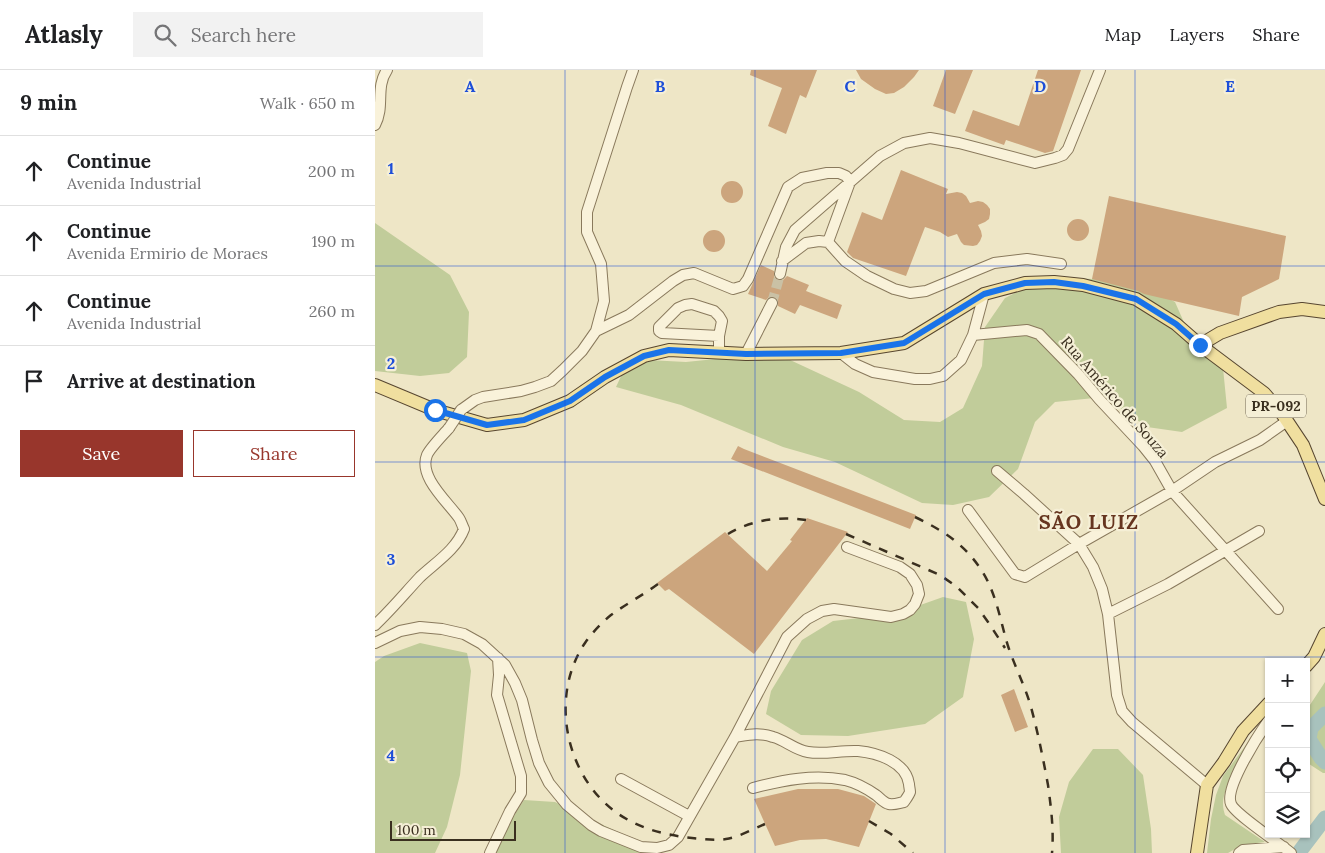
<!DOCTYPE html>
<meta charset="utf-8">
<style>
:root{--surface:#fff;--page:#f2f2f2;--text:#202124;--muted:#757577;--line:#e0e0e0;--accent:#98362c}
body{margin:0;font-family:Lora,serif;background:var(--page);color:var(--text)}
.controls{position:absolute;right:15px;bottom:15px;display:grid;overflow:hidden;border-radius:0px;box-shadow:0 1px 4px #0004}
.controls button{width:45px;height:45px;display:grid;place-items:center;padding:0;border:0;border-bottom:1px solid var(--line);background:var(--surface);color:var(--text);font:25px sans-serif}
.scale{position:absolute;left:15px;bottom:12px;width:126px;box-sizing:border-box;padding-left:5px;border:2px solid #3a2f1f;border-top:0;font-size:14px;line-height:18px;white-space:nowrap;color:#3a2f1f;-webkit-text-stroke:4px #f5efd6;paint-order:stroke}
.stop{position:absolute;width:15px;height:15px;margin:-11px;border:4px solid #1a73e8;border-radius:50%;background:#fff}
.stop.end{background:#1a73e8;border-color:#fff;box-shadow:0 1px 5px #0008}
.list{margin:0;padding:0;list-style:none}
h2{display:flex;justify-content:space-between;align-items:center;height:65px;margin:0;padding:0 20px;font-size:21px}
h2 small{font-size:16px;font-weight:400;color:var(--muted)}
.list li{display:grid;grid-template-columns:32px 1fr auto;gap:15px;align-items:center;box-sizing:border-box;height:70px;padding:0 20px;border-top:1px solid var(--line)}
.list b{display:block;font-size:19px;white-space:nowrap}
.list p{margin:0;font-size:16px;white-space:nowrap;color:var(--muted)}
.list em{font-size:16px;font-style:normal;color:var(--muted)}
.actions{display:flex;gap:10px;padding:15px 20px}
.actions a{flex:1;padding:11px 0;border:1px solid var(--accent);border-radius:0px;text-align:center;font-size:18px;color:var(--accent)}
.actions .main{background:var(--accent);color:#fff}
.icon{flex:none;width:28px;height:28px;fill:none;stroke:currentColor;stroke-width:2;stroke-linecap:round;stroke-linejoin:round}
.map{position:relative;flex:none;width:950px;height:783px;overflow:hidden}
header{display:flex;align-items:center;gap:30px;box-sizing:border-box;height:70px;padding:0 25px;background:var(--surface);border-bottom:1px solid var(--line)}
header strong{font-size:24px}
nav{display:flex;gap:28px;margin-inline-start:auto;font-size:18px}
.search{width:350px;height:45px;background:var(--page);display:flex;align-items:center;gap:12px;box-sizing:border-box;padding:0 18px;border-radius:0px;color:var(--muted);font-size:19px}
main{display:flex}
aside{flex:1;background:var(--surface)}
.map>svg:first-child{display:block}
</style>
<header>
<strong>Atlasly</strong>
<div class="search"><svg class="icon" aria-label="search" viewBox="0 0 24 24"><circle cx="10" cy="10" r="6"/><path d="M15 15l6 6"/></svg>Search here</div>
<nav><a>Map</a><a>Layers</a><a>Share</a></nav>
</header>
<main>
<aside>
<h2>9 min<small>Walk · 650 m</small></h2>
<ul class="list">
<li><svg class="icon" aria-label="ahead" viewBox="0 0 24 24"><path d="M12 20V5M6 11l6-6 6 6"/></svg><div><b>Continue</b><p>Avenida Industrial</p></div><em>200 m</em></li>
<li><svg class="icon" aria-label="ahead" viewBox="0 0 24 24"><path d="M12 20V5M6 11l6-6 6 6"/></svg><div><b>Continue</b><p>Avenida Ermirio de Moraes</p></div><em>190 m</em></li>
<li><svg class="icon" aria-label="ahead" viewBox="0 0 24 24"><path d="M12 20V5M6 11l6-6 6 6"/></svg><div><b>Continue</b><p>Avenida Industrial</p></div><em>260 m</em></li>
<li><svg class="icon" aria-label="arrive" viewBox="0 0 24 24"><path d="M6 21V4h12l-3 4 3 4H6"/></svg><div><b>Arrive at destination</b></div></li>
</ul>
<div class="actions"><a class="main">Save</a><a>Share</a></div>
</aside>
<div class="map">
<svg width="950" height="783" viewBox="0 0 950 783">
<rect width="100%" height="100%" fill="#eee6c6"/>
<!-- green -->
<path fill="#c1cc9a" d="M0,153L75,205L94,242L92,287L74,303L45,306L0,301Z
M696,208L761,211L800,232L815,266L848,298L852,338L807,362L772,357L729,327L680,332L660,352L643,399L614,427L578,435L547,433L460,392L408,377L306,335L241,317L254,289L311,292L400,283L484,322L529,350L565,352L588,338L607,296L610,257L630,228L656,215Z
M568,527L591,532L599,569L588,627L550,654L473,666L426,665L391,644L396,621L427,570L458,551L520,544Z
M45,573L92,583L96,601L85,705L72,757L60,783H0V592L9,586Z
M950,612V703H948L931,692V641Z
M894,644C882,663 847,714 848,734C848,738 849,742 850,745L890,772L867,775L853,783H832L836,749L841,725L848,706Z
M718,679H743L768,705L776,759L777,783H686L684,747L694,712Z
M149,730L180,732L245,763L281,783H115Z"/>
<g fill="none" stroke-linecap="round" stroke-linejoin="round">
<!-- river -->
<path stroke="#a8c2bd" stroke-width="15" d="M950,644L936,658L934,669L946,688L950,692
M925,781L950,748"/>
</g>
<!-- building -->
<path fill="#cca57d" d="M376,0H442L431,28L425,25L411,64L393,56L407,18L375,5Z
M481,0H544L539,7L529,17L519,23L511,24L500,19L486,9Z
M571,0H598L580,44L558,36Z
M663,0H706L678,81L670,83L631,70L629,75L590,61L598,40L644,56Z
M526,100L573,119L571,124L582,122L587,123L591,126L595,133L603,131L608,132L612,135L615,139V144L614,149L610,152L603,155L606,161L607,166L605,171L602,175L598,176L589,175L586,172L582,164L573,167L565,162L550,157L531,206L478,188L472,182L487,142L507,150Z
M346 122a11 11 0 1 1 22 0a11 11 0 1 1-22 0Z
M734,126L911,166L904,209L867,227L864,246L769,224L763,221L717,209Z
M692 160a11 11 0 1 1 22 0a11 11 0 1 1-22 0Z
M328 171a11 11 0 1 1 22 0a11 11 0 1 1-22 0Z
M386,195L399,201V207L403,211L408,210L412,206L434,215L431,221L467,235L462,249L425,235L420,244L403,236V230L400,227H394L391,230L373,224Z
M363,376L369,379L541,445L535,459L356,389Z
M432,448L473,462L379,584L294,519L290,521L282,513L350,462L392,501L417,471L415,470Z
M639,619L653,657L640,662L626,625Z
M423,719H463L489,726L501,734L484,777L451,769L425,770L400,776L379,729Z"/>
<g fill="none" stroke-linecap="round" stroke-linejoin="round">
<!-- minor-tunnel -->
<path stroke="#cac1a5" stroke-width="10" stroke-dasharray="10 5" stroke-linecap="butt" d="M397,233L405,204"/>
<defs>
<path id="minor" d="M0,55C10,36 0,18 12,0
M407,191L431,173L444,171L453,172L470,191L492,206L519,219L535,223L551,221L619,193L652,189L686,194
M405,204L411,177L420,160L505,86L529,73L555,68L584,73L660,93L680,88L688,85L693,79L725,0
M609,224L598,265L652,260L664,264L703,304L724,329L768,376L780,391L797,421L903,539
M221,261L254,245L298,211L308,205L319,203L358,219L368,216L373,209L413,117L427,108L452,103H464L471,106L475,112L453,172
M344,282V266L347,251L344,246L339,241L317,234L310,235L303,238L284,257V261L287,263L344,266
M466,283L480,294L498,302L540,309H555L568,306L586,290L598,265
M371,284L397,233
M86,340L100,330L108,327L146,321L160,317L176,311L188,300L207,281L221,261L229,231L226,194L212,162V142L252,17L258,0
M622,401L649,424L704,474L718,497L727,519L733,544L742,625L747,641L757,652L832,715
M593,440L640,504L650,507L704,474L797,421L840,392L885,370L912,351
M733,544L793,514L884,461
M0,555C16,540 30,523 45,507C61,492 81,480 89,459C87,455 86,451 84,448C73,432 43,407 52,385C55,378 68,365 74,358
M0,573L25,561L45,557L67,559L89,564L107,574L130,595L140,613L147,630L157,670L164,693L174,713L192,735L216,755L226,761L266,777L282,778L294,775L303,767L360,667L412,567L432,549L447,541L459,539L516,547L528,544L535,540L540,534L544,524L542,515L535,504L525,497L472,477
M894,650C884,664 849,718 856,734C860,744 904,773 916,783
M360,667C373,665 384,662 398,667C410,670 420,680 433,682C449,685 466,680 483,681C503,683 531,692 534,714C534,716 535,720 535,722C534,725 531,729 529,732C524,733 519,735 514,734C509,733 505,728 501,725C491,718 482,713 470,710C439,704 408,710 378,718
M246,709L314,746
M115,783L135,741L146,723V706L122,625L124,605L123,588
M864,783L868,780L909,777"/>
<path id="major" d="M825,275L845,263L904,242L927,239L950,242
M0,315L60,340L112,355L149,350L195,331L230,307L269,286L294,280L371,284L466,283L529,273L609,224L650,213L679,212L708,215L761,229L801,254L825,275L889,323L908,345L928,375L950,429
M931,596L939,587L950,564
M822,783L832,715L849,692L868,661L894,633"/>
</defs>
<!-- minor casing -->
<use href="#minor" stroke="#89795c" stroke-width="12"/>
<!-- major casing -->
<use href="#major" stroke="#574630" stroke-width="14"/>
<!-- minor -->
<use href="#minor" stroke="#f9f2da" stroke-width="10"/>
<!-- major -->
<use href="#major" stroke="#f0df9f" stroke-width="12"/>
<!-- rail -->
<path stroke="#3a2f1f" stroke-width="2.5" stroke-dasharray="9 9" stroke-linecap="butt" d="M540,447C567,460 588,473 605,498C621,521 625,550 633,576C640,597 650,616 656,637C663,663 668,688 673,715C676,737 679,760 677,783
M353,464C376,450 404,446 431,450
M471,464L565,505L582,517L603,538L613,552L630,578
M283,514C268,525 251,534 236,545C226,553 217,563 210,573C174,626 190,706 242,743C265,759 290,765 317,768C328,769 340,771 351,769C364,767 378,759 390,754
M494,751L516,764L538,783"/>
<defs>
<path id="minor-bridge" d="M74,358L86,340"/>
</defs>
<!-- minor-bridge casing -->
<use href="#minor-bridge" stroke="#89795c" stroke-width="12" stroke-linecap="butt"/>
<!-- minor-bridge -->
<use href="#minor-bridge" stroke="#f9f2da" stroke-width="10"/>
</g>
<g fill="none" stroke-linecap="round" stroke-linejoin="round">
<!-- route -->
<path stroke="#1a73e8" stroke-width="6" d="M60,340L112,355L149,350L195,331L230,307L269,286L294,280L371,284L466,283L529,273L609,224L650,213L679,212L708,216L761,229L801,254L825,275"/>
</g>
<!-- grid -->
<path fill="none" stroke="#1d4ed8" stroke-width="1" stroke-opacity="0.55" d="M190,0V783M380,0V783M570,0V783M760,0V783M0,196H950M0,392H950M0,587H950"/>
<g text-anchor="middle" dominant-baseline="central" stroke-width="4.5" stroke-linejoin="round" paint-order="stroke">
<!-- shield labels -->
<rect fill="#f5efd6" stroke="#726956" stroke-width="1" x="871" y="324.5" width="60" height="23" rx="4"/>
<g font-size="14" font-weight="bold" fill="#3a2f1f">
<text x="901" y="336">PR-092</text>
</g>
<!-- street labels -->
<g font-size="15" fill="#3a2f1f" stroke="#f5efd6">
<text transform="translate(740 327) rotate(49)">Rua Américo de Souza</text>
</g>
<!-- district labels -->
<g font-size="20" font-weight="bold" letter-spacing="1" fill="#66351f" stroke="#f5efd6">
<text x="714" y="451">SÃO LUIZ</text>
</g>
</g>
<g font-size="16" text-anchor="middle" font-weight="bold" fill="#1d4ed8" stroke="#f5efd6" stroke-width="4.5" stroke-linejoin="round" paint-order="stroke">
<text x="95" y="22">A</text>
<text x="285" y="22">B</text>
<text x="475" y="22">C</text>
<text x="665" y="22">D</text>
<text x="855" y="22">E</text>
<text x="16" y="104">1</text>
<text x="16" y="299">2</text>
<text x="16" y="495">3</text>
<text x="16" y="691">4</text>
</g>
</svg>
<div class="controls">
<button>+</button>
<button>−</button>
<button><svg class="icon" aria-label="locate" viewBox="0 0 24 24"><circle cx="12" cy="12" r="6"/><path d="M12 2v4M12 18v4M2 12h4M18 12h4"/></svg></button>
<button><svg class="icon" aria-label="layers" viewBox="0 0 24 24"><path d="M12 4l9 5-9 5-9-5zM3 14l9 5 9-5"/></svg></button>
</div>
<div class="scale">100 m</div>
<div class="stop" style="left:60px;top:340px"></div>
<div class="stop end" style="left:825px;top:275px"></div>
</div>
</main>
